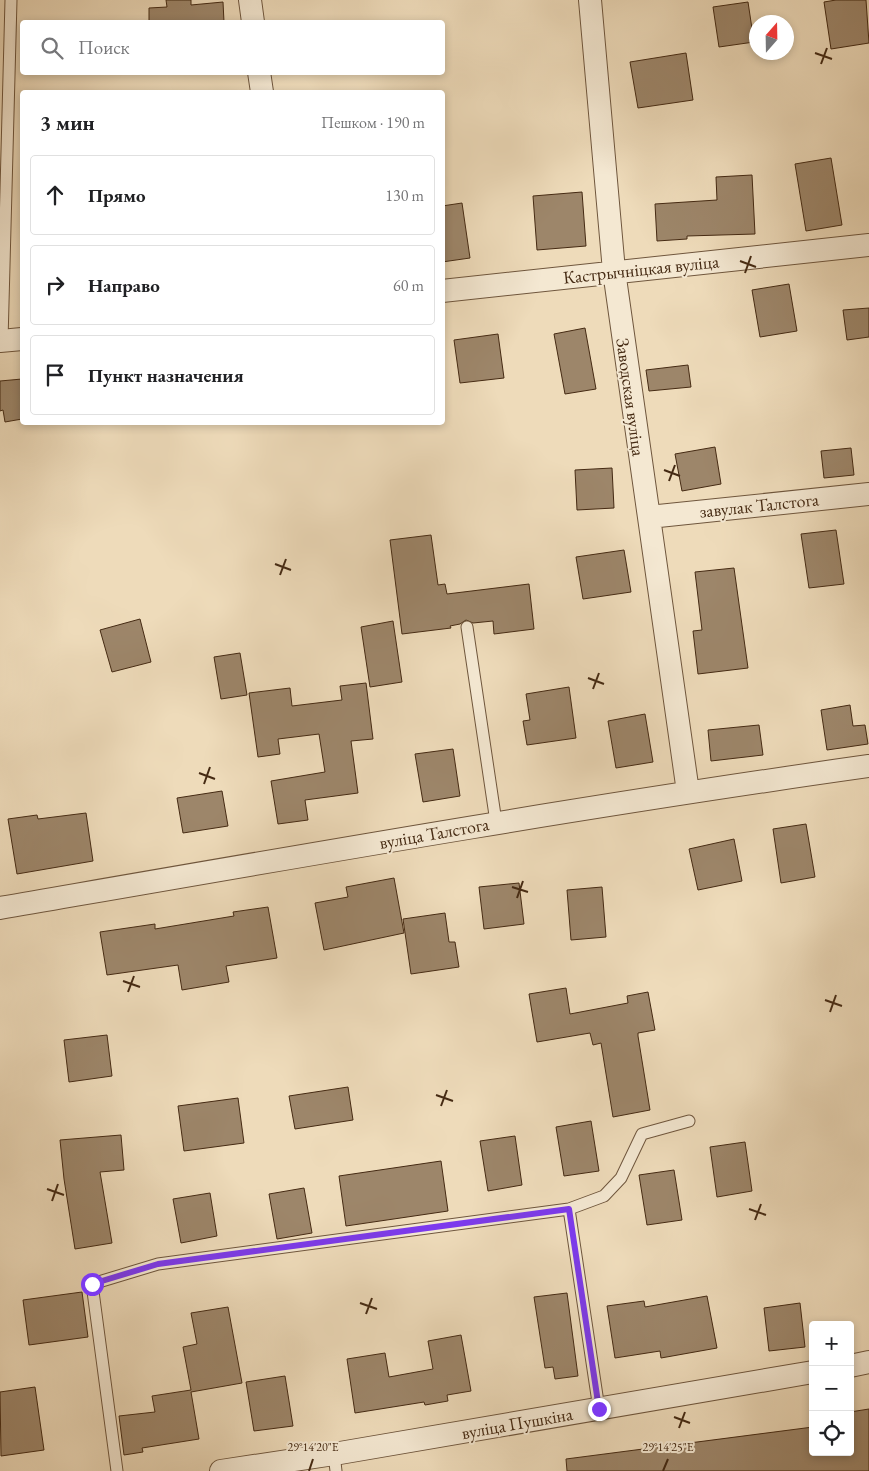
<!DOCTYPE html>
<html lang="ru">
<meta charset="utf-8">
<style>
:root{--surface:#fff;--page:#f6f6f6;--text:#202124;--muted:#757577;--line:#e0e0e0}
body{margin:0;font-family:"EB Garamond",serif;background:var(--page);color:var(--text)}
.controls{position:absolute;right:15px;bottom:15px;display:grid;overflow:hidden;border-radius:5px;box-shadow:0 2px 8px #0003}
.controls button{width:45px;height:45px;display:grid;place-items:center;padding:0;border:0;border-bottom:1px solid var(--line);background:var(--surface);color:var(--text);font:25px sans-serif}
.compass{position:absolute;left:749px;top:15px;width:45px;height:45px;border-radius:50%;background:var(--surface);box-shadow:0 2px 8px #0003;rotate:20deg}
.stop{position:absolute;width:15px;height:15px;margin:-11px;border:4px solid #7c3aed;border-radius:50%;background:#fff}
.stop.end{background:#7c3aed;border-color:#fff;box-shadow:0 1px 5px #0008}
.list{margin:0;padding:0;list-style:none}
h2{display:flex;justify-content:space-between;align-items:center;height:65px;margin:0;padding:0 20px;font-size:21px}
h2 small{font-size:16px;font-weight:400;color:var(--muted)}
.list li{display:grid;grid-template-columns:32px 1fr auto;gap:15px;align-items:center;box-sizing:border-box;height:80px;margin:0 10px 10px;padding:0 10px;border:1px solid var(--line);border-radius:5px}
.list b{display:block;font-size:19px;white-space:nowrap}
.list em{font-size:16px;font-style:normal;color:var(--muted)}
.icon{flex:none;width:28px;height:28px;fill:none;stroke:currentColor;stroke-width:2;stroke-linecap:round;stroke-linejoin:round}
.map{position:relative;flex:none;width:869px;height:1471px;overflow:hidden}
.search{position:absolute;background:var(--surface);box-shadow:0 2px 8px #0003;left:20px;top:20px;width:425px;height:55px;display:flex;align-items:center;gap:12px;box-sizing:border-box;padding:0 18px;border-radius:5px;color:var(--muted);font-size:19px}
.panel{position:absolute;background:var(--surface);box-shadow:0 2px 8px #0003;left:20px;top:90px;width:425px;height:335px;border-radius:5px}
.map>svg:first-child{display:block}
</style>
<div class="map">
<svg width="869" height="1471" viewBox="0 0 869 1471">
<rect width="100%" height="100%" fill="#eedbba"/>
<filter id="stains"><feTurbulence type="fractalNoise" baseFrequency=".004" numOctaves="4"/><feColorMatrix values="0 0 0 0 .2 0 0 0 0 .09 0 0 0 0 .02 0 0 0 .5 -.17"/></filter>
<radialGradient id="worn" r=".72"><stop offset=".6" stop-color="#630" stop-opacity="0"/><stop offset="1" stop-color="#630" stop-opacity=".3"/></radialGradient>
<!-- building -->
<path fill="#9d866a" stroke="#452a13" d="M166,0H191V5L223,2L224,22H149V8L167,7Z
M836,0H866L869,43L831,49L824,2Z
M748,2L754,42L719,47L713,7Z
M686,53L693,100L638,108L630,62Z
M831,158L842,225L806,231L795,164Z
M752,175L755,234L687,236V239L657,241L655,204L717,200L716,177Z
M582,192L586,246L537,250L533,196Z
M462,203L470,258L442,262V206Z
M789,284L797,331L760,337L752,290Z
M869,308V337L847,340L843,310Z
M585,328L596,389L565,394L554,334Z
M498,334L504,378L460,383L454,340Z
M688,365L691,387L649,391L646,370Z
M22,379V419L5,422L3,410L0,411V381Z
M715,447L721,484L682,491L675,454Z
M851,448L854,475L824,478L821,451Z
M612,468L614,508L577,510L575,470Z
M836,530L844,584L809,588L801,534Z
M431,535L438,585L445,584L447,594L529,584L534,629L494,634L493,621L473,623L466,620L460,624L450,626L451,628L402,634L390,540Z
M624,550L631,592L583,599L576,557Z
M734,568L748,668L698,674L693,631L702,630L695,572Z
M140,619L151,662L112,672L100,630Z
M393,621L402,682L370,687L361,627Z
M240,653L247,695L221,699L214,657Z
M366,683L373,739L351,741L358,793L305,800L308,820L278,824L271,781L325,772L319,734L278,739L280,754L258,757L249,693L290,688L292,706L342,700L340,686Z
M569,687L576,738L527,745L523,721L530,720L526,694Z
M850,705L853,726L865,725L868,744L827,750L821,710Z
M645,714L653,762L616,768L608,721Z
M759,725L763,755L711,761L708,730Z
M453,749L460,796L423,802L415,754Z
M222,791L228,826L183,833L177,798Z
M86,813L93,861L17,874L8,819L37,815L38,819Z
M806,824L815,877L781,883L773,829Z
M734,839L742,881L698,890L689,849Z
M394,878L404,933L324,950L315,903L348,897L346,887Z
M519,883L524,924L484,929L479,887Z
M602,887L606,937L571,940L567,890Z
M268,907L277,958L226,966L229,982L182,990L178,965L107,975L100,932L155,924V929L234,916L233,912Z
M445,913L449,942H455L459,967L411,974L403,919Z
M566,988L570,1014L628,1003L627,996L648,992L655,1030L638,1033V1036L650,1110L613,1117L601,1043L593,1045L590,1033L537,1042L529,994Z
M107,1035L112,1076L69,1082L64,1040Z
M348,1087L353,1120L295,1129L289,1096Z
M238,1098L244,1143L184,1151L178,1106Z
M591,1121L599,1171L564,1176L556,1127Z
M121,1135L124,1170L100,1172L112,1243L75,1249L64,1179L60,1140Z
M515,1136L522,1185L488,1191L480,1141Z
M745,1142L752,1191L717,1197L710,1147Z
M441,1161L448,1211L346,1226L339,1176Z
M674,1170L682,1220L647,1225L639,1175Z
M304,1188L312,1233L277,1239L269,1194Z
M210,1193L217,1236L181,1243L173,1199Z
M82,1292L88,1337L29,1345L23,1300Z
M567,1293L578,1376L555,1379L553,1367L545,1368L534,1297Z
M707,1296L717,1348L661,1358L660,1351L615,1358L607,1306L644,1301L645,1307Z
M800,1303L805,1347L769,1351L764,1308Z
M228,1307L242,1383L191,1392L199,1439L142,1448L143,1452L124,1455L119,1416L155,1412L152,1396L191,1390L183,1347L197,1344L191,1313Z
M461,1335L471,1391L447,1395L448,1401L425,1405L424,1402L355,1413L347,1359L385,1353L389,1377L433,1369L428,1341Z
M285,1376L293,1426L254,1431L246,1382Z
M35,1387L44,1450L1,1456L0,1392Z
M869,1409V1471H567L566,1459L813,1427V1452H850V1412Z"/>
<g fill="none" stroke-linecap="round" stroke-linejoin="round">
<defs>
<path id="service" d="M2,341L11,0
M467,627L496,822
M569,1209L604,1196L621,1178L642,1134L689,1121
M334,1454L336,1471
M117,1471L92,1284L158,1264L569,1209L599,1409"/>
<path id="minor" d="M250,0L253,22
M590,0L614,271L688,792
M259,72L262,92
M442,291L869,245
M0,341L22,339
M649,517L869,494
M0,908C289,858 578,807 869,766
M850,1366L869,1362
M221,1471L334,1454L813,1372"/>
</defs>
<!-- service casing -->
<use href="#service" stroke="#6f563d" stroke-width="13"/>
<!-- minor casing -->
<use href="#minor" stroke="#6f563d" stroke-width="24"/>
<!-- service -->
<use href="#service" stroke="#f4e8d2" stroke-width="11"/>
<!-- minor -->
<use href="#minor" stroke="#f4e8d2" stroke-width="22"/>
</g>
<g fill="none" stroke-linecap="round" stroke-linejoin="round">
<!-- route -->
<path stroke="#7c3aed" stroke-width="6" d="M92,1284L158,1264L569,1209L599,1409"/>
</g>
<!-- ticks -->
<path fill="none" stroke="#452a13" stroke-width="2" d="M815,53L832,59M821,64L827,48M740,261L756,267M745,273L751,256M664,470L680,476M669,481L675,465M275,564L291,570M280,575L286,559M588,678L604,684M593,689L599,673M199,773L215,779M204,784L210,767M512,887L528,892M517,898L523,881M123,981L140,987M128,992L134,976M825,1000L842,1006M830,1012L836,995M436,1095L453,1101M441,1106L447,1090M47,1189L64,1195M52,1201L58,1184M749,1209L766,1215M755,1220L761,1204M360,1303L377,1309M366,1314L372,1298M674,1417L690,1423M679,1428L685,1412M309,1471L313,1459M663,1471L668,1459"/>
<g text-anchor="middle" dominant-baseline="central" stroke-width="4" stroke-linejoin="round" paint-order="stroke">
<!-- street labels -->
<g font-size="18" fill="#452a13" stroke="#f4e8d2">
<text transform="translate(641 269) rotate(-6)">Кастрычніцкая вуліца</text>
<text transform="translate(631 397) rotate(82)">Заводская вуліца</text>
<text transform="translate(759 505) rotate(-6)">завулак Талстога</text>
<text transform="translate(434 833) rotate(-10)">вуліца Талстога</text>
<text transform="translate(517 1423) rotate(-10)">вуліца Пушкіна</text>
</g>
</g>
<g font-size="12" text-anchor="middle" fill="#452a13" stroke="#f4e8d2" stroke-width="4" stroke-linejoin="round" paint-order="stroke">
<text x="313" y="1451">29°14'20"E</text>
<text x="668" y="1451">29°14'25"E</text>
</g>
<rect width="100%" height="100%" filter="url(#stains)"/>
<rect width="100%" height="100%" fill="url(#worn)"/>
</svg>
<div class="controls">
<button>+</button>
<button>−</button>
<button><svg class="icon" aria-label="locate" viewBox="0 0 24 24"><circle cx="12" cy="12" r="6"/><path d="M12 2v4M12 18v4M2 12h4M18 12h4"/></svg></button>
</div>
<svg class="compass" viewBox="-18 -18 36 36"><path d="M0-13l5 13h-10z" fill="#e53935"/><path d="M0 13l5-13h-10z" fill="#757577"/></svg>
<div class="stop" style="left:92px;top:1284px"></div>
<div class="stop end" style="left:599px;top:1409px"></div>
<div class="search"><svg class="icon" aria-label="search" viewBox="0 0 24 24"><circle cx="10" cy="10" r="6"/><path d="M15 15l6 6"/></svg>Поиск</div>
<section class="panel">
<h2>3 мин<small>Пешком · 190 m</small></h2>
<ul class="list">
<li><svg class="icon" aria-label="ahead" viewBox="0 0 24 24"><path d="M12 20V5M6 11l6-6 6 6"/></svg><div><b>Прямо</b></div><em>130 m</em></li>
<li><svg class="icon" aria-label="right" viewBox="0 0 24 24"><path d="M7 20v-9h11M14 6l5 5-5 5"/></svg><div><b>Направо</b></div><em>60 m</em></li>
<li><svg class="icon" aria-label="arrive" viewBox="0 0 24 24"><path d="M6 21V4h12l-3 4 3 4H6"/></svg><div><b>Пункт назначения</b></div></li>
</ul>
</section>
</div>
